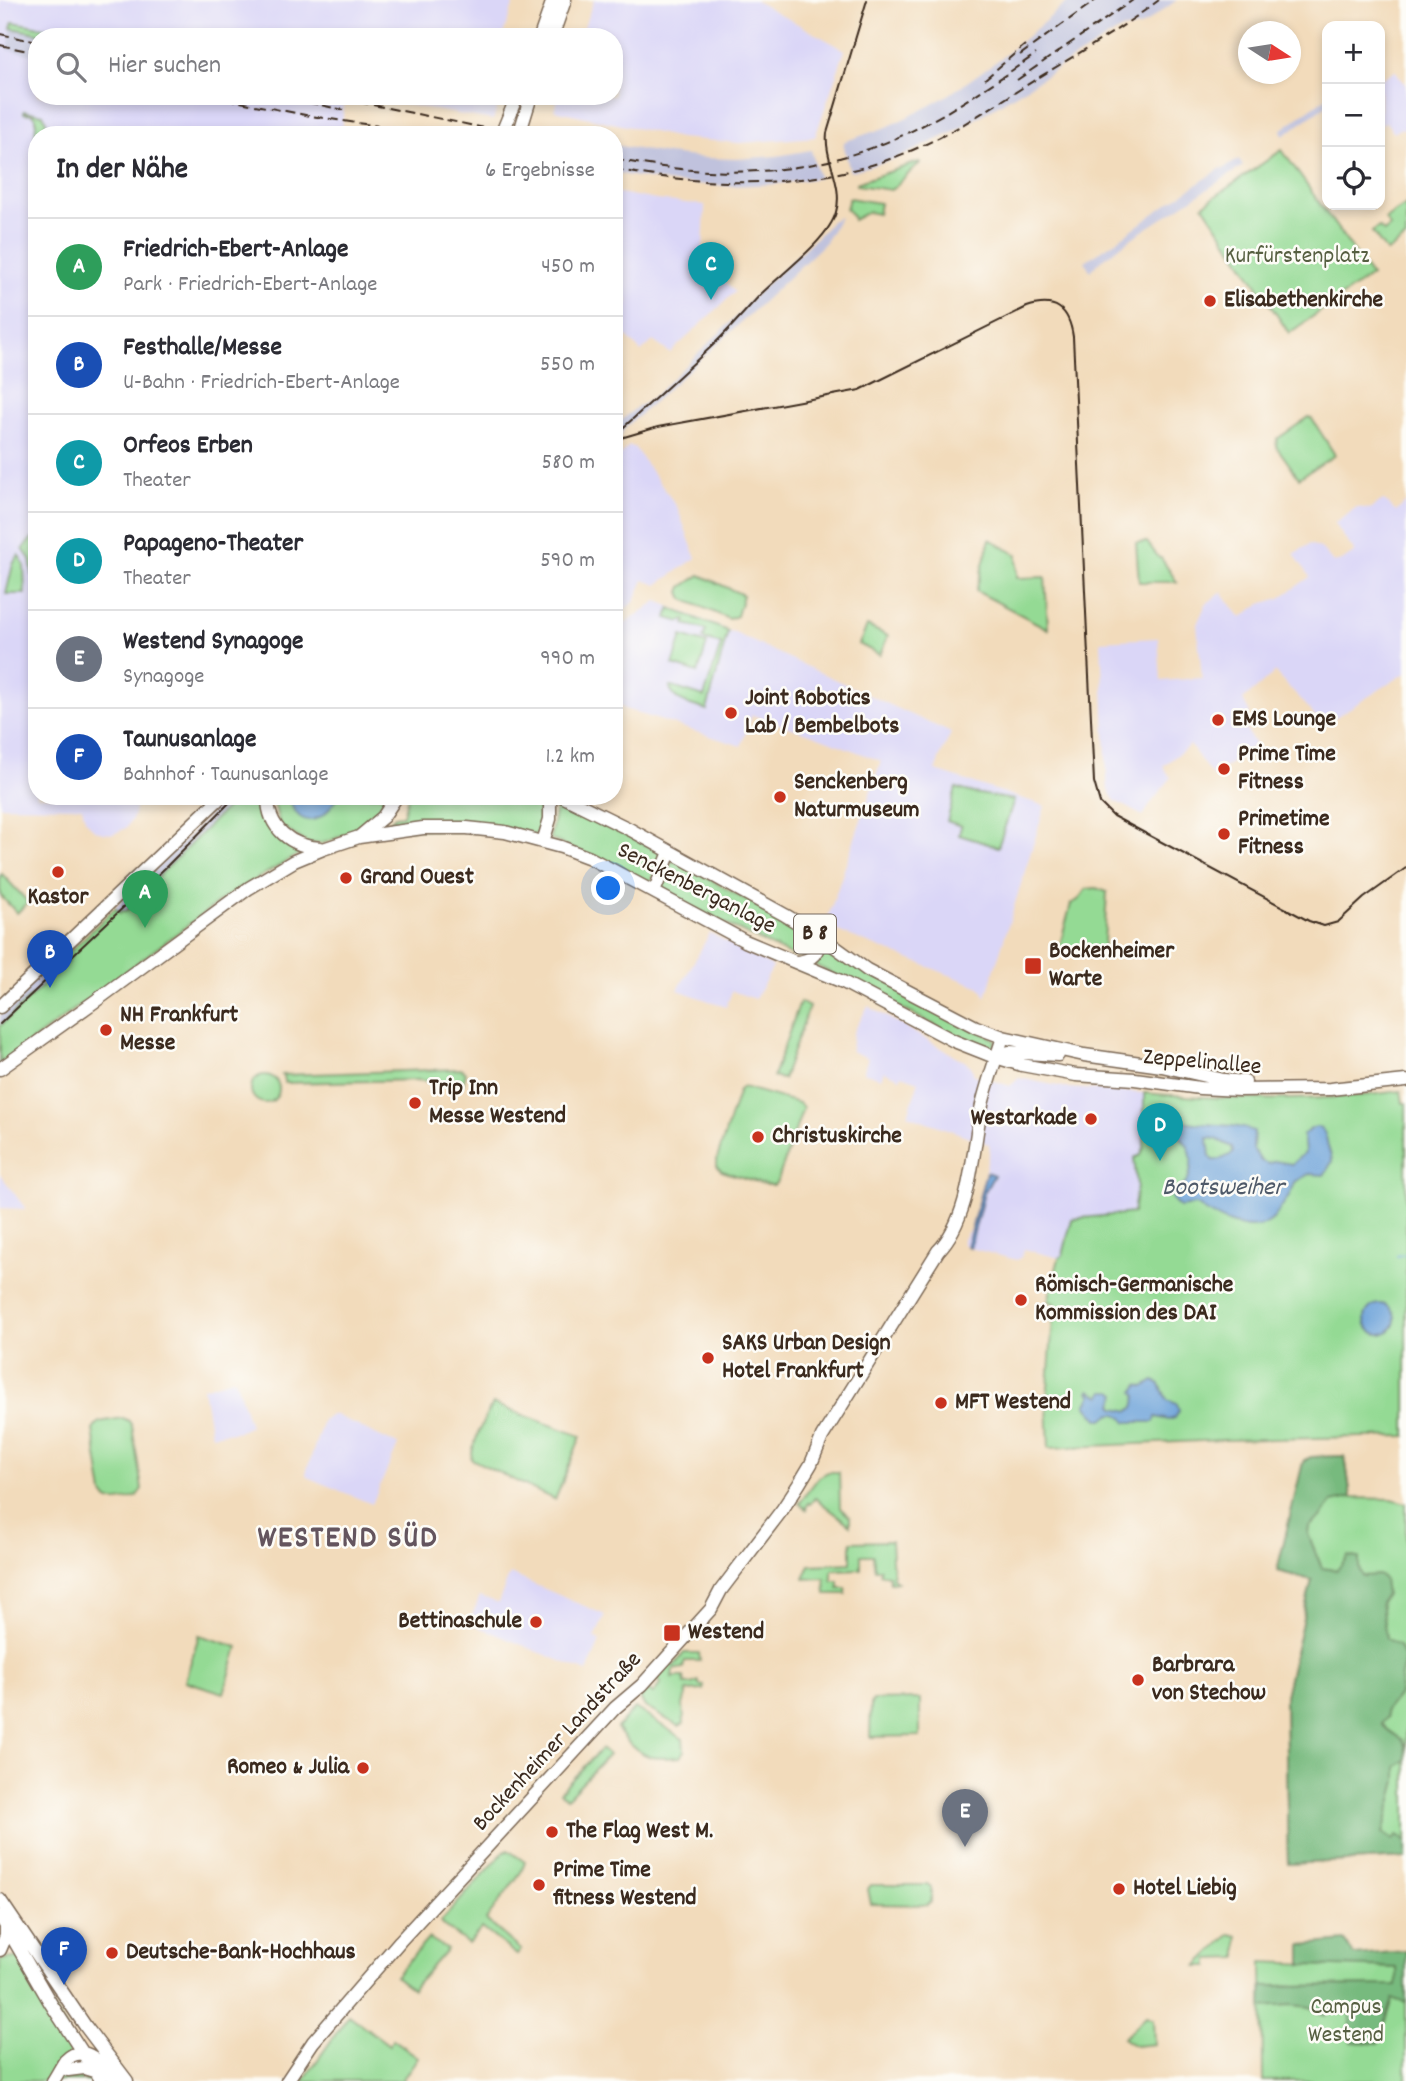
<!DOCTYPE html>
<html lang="de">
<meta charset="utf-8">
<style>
:root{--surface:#fff;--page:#f7f7f7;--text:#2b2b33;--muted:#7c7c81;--line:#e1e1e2;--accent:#db2777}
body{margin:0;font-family:Dekko,sans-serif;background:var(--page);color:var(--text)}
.controls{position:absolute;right:21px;top:21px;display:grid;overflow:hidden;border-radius:14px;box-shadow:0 4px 10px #0003}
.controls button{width:63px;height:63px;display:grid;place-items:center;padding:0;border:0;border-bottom:2px solid var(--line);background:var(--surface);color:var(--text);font:35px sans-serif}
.compass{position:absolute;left:1238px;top:21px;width:63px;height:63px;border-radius:50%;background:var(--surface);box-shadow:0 4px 10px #0003;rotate:102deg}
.you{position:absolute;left:609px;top:889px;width:24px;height:24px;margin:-18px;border:5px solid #fff;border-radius:50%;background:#1a73e8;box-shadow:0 0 0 10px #1a73e833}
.badge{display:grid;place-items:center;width:46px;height:46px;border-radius:50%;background:var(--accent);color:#fff;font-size:23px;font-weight:700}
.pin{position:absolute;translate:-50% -58px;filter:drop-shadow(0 2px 4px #0008)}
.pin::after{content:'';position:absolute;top:37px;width:24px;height:21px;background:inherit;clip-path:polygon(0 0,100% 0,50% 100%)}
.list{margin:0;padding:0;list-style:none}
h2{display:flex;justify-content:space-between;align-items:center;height:91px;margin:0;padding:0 28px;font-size:30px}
h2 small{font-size:23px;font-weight:400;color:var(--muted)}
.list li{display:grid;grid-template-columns:46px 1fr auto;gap:21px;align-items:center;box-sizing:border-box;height:98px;padding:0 28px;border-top:2px solid var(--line)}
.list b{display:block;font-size:26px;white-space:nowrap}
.list p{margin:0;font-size:23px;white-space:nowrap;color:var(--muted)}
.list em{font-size:23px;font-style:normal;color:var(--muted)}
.icon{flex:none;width:38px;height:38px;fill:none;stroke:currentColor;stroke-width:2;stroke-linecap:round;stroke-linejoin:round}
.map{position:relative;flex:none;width:1406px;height:2081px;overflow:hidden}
.search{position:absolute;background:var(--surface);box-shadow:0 4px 10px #0003;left:28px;top:28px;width:595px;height:77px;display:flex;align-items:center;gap:18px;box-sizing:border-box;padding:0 24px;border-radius:28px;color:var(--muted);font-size:26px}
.panel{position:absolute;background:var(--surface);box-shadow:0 4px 10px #0003;left:28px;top:126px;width:595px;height:679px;border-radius:28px}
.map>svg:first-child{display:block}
</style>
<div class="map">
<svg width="1406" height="2081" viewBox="0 0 1406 2081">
<rect width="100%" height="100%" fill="#fdfcf7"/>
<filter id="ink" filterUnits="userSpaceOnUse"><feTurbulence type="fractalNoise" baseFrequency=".0143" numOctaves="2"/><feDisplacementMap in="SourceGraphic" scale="14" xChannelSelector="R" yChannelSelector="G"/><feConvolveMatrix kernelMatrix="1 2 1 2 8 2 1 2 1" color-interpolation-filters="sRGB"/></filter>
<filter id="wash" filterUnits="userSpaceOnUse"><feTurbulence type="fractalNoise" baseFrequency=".00686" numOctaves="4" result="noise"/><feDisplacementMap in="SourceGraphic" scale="28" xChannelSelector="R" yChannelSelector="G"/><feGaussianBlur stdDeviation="1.57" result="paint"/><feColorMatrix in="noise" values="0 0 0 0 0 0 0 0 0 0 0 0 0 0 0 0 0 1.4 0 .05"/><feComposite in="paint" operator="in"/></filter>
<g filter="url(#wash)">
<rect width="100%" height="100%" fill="#f2dbbb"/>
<!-- built -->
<path fill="#dad6f7" d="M0,0H515L502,37H37V96H344L342,135H37V796H132L135,810L132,819L126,828L113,834L102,833L93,829L85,819L82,807L0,806Z
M594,0H754L845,50L815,137L740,143L680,138L554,110L559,96H614V37H580Z
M1395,70L1406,86V128L1403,129L1402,128L1394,133L1386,122L1380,126V80Z
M358,96H501L493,120Z
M614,192L656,200L705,205L703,250L698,253L735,292L670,353L653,341L641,352L619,328L628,300L614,295Z
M629,446L634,447L677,507L696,558L657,585L644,580L634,602L614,617V461Z
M1383,500L1396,512L1406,502V673L1323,725L1275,672L1243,700L1250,714L1240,721L1255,744L1213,777L1190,745L1163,766L1171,778L1151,803L1143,816L1115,801L1108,790L1107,779L1101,641L1158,638L1161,681L1202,678L1197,624L1206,604L1222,592L1241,618L1258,605L1280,598L1310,577L1294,554L1310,544L1322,549L1333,563L1342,561L1355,552L1334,523L1357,507L1370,509Z
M657,601L728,630L951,733L939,759L936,771L1045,806L986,997L980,987L825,926L881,761L813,735L752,715L741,746L625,709L614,700V631Z
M710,933L773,967L755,999L732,991L726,1007L678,990Z
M868,1006L964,1061L971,1066L974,1075L1010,1086L1019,1078L1068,1088L1144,1093V1148L1141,1155L1134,1159L1137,1186L1133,1213L1072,1219L1067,1238L1064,1239L1066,1240L1063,1255L1059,1258L1024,1249L1021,1257L1017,1260L966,1247L963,1244V1239L970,1229L990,1151L989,1144L908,1115L919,1081L902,1075L900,1078L884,1071L881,1078L863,1072L868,1058L851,1051L853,1033Z
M0,1174L25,1208V1209L0,1208Z
M235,1378L250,1426L240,1431L211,1435L203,1388Z
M329,1415H335L398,1445L372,1504L307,1477L306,1473L323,1420Z
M510,1574L605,1615L595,1638L600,1641L587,1672L469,1623L480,1596L498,1603Z"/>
<!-- industrial -->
<path fill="#c0c2dd" d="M1070,0H1177L1140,27L1120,30L956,131L895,159L850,172L843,142L887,127L922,110L950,94L1004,56Z
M11,28L57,37H37V57L35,55L8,50Z
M1327,97V105L1283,136L1281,130Z
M614,145L667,154L705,158L736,159L777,156L811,150L819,178L778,184L728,186L672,183L614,173Z
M1239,159L1243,166L1135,236L1103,259L1090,271L1085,261L1119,239L1166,205L1223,167L1222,170Z
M840,217L824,244L748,316L623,430L621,437L614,443V427L637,407L650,400L741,312L746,304L826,228L831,221Z
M228,796H238L195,838L152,882L154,884L125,912L122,911L0,1025V1016L20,997L30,984L57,958L60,961L146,876L148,877Z"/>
<!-- green -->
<path fill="#94da94" stroke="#688259" stroke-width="2" d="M13,22L93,37H58L11,28Z
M24,111L43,114L46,121L45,135H37V205H33L36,118L33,114L24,113Z
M1282,150L1371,276L1289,333L1203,205Z
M919,162L920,163L891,190L856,185V183Z
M849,198L880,203L878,214L868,212L853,220L852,215L846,209Z
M1406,205V238L1387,252L1372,232L1379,227L1384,232L1390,227L1385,219Z
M1309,417L1312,419L1335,455L1299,478L1276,446L1277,439Z
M32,538H37V595H35L36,576H33L30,559L23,549Z
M990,539L1017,555V578L1045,577L1048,629L976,591Z
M1147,542L1159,558H1161L1177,582H1139L1136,543Z
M19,555L24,565L25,594H6L13,564Z
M700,575L743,595L737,616L729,619L683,599L680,592L682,587Z
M670,608L728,631L707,710C693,705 673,703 670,687H673L704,697L721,644L703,639L706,630L685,624L686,621L683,620L681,622L667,618Z
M867,626L888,636L880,655L859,644Z
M682,636L707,644L698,673L673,665Z
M956,788L973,793L1014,800L998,847L959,835L961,826L947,821Z
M238,796H261C261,824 276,843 301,853L227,896L0,1065V1026L68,962L64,957L115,908L120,913L123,910L125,912L153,885L152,883Z
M272,796H391L371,820L357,830L324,843L309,844L280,826Z
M408,796H544C548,809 543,823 539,835L386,827L385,826L395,816L403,815Z
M557,800L659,851L661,856L651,882L649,884L550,839Z
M672,861H678L815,939L808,957L792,956L715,919L662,892L661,887Z
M2,874L28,902L17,913L0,895V876Z
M1096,888L1107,892L1103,959L1089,954V951L1059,948L1071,904L1078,900L1086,889Z
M822,943L996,1040L992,1050L952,1034L811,963Z
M800,1002L809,1007L783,1079L773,1077Z
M462,1069L466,1073L463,1084L459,1086L418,1080L285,1083L282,1075Z
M251 1089a14 14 0 1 1 28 0a14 14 0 1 1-28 0Z
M743,1087L799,1103L803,1108L778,1180L774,1185H767L722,1171L717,1167V1159L739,1090Z
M1401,1091L1403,1103H1406V1436L1223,1440L1049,1448L1047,1401L1054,1303L1048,1301L1059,1258L1063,1255L1072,1219L1133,1213L1137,1186L1134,1158L1141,1155L1144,1148V1093C1229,1100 1316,1103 1401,1091Z
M493,1404L581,1436L555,1500L471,1459C472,1446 485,1414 493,1404Z
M123,1418L129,1421L132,1426L142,1489L136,1497C125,1500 109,1506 103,1494L93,1430L99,1422Z
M1345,1456L1351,1498L1392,1499L1406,1503V1858L1288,1864L1285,1696L1312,1580L1277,1571L1304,1460L1311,1457Z
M828,1472H839L840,1508L850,1517V1525L815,1498L810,1504L808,1503L806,1509L799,1503L819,1477Z
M891,1541L893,1578L897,1582H890L889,1575L880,1574V1569H875L873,1555H861V1569L832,1570V1581H839V1588H846V1594H826L825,1578L804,1579L810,1565L851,1563V1542Z
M199,1635L238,1647L224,1693L185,1681Z
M684,1653H699L700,1661H685L683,1668L673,1670L672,1679L673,1677H684L685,1684H691L699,1681V1685L704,1686L703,1690L687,1691L683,1705L684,1723L679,1726L645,1707L640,1698L648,1690L653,1694L661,1683L656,1678L669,1664L674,1666Z
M920,1699V1736L870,1737L871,1704L873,1700Z
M635,1708L683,1739L684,1751L680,1757C671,1757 660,1759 651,1757C638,1753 624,1740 617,1728Z
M601,1749L608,1755L567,1798L560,1792Z
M508,1850L525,1862L521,1872L486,1920L521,1950L517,1955L482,1928L468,1944L444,1926L441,1921L503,1853Z
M871,1885H927L931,1888V1901L927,1905L871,1904L868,1889Z
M1230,1934L1238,1936V1958L1209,1959V1966H1197Z
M429,1938L447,1949L412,1989L395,1976Z
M19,1957L66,2027L71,2064L101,2081H85L88,2076L84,2074L81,2079L82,2081H0V1960Z
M1406,1960V2081H1263L1262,1962L1311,1964Z
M349,2015L389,2045L393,2039L418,2057L403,2079L404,2081H303Z
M1146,2016L1153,2019L1154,2044L1135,2046L1123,2038Z"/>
<!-- forest -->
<path fill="#77ba7e" stroke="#59724e" stroke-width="2" d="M1345,1456L1351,1498L1332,1502L1321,1517L1309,1527L1308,1534L1322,1568L1337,1570L1348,1556L1359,1558V1568L1362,1576L1379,1575L1384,1579L1386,1594L1381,1602L1386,1638L1399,1646L1405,1660L1401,1675L1399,1694L1386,1710L1387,1717L1382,1724C1398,1743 1406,1730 1406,1761L1397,1766V1781L1383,1833L1393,1840L1397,1836L1406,1841V1858L1288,1864L1285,1696L1312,1580L1277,1571L1303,1462L1311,1457Z
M1345,1941L1354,1955L1406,1951V2003L1393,1999L1379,2043L1351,2042L1350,2014L1334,2008L1324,2016L1310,2007L1292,2005L1262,2007L1263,1986L1397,1985V1968L1302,1965V1945Z"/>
<!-- water -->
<path fill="#6ca2d9" stroke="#54667c" stroke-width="2" fill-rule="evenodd" d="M338,796C333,804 327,814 318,818C302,826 291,810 290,797Z
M1184,1121C1208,1127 1230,1122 1254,1131L1253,1149L1261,1161L1268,1164L1275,1161L1292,1164L1305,1152L1303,1135C1319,1120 1325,1127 1328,1146C1329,1152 1332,1155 1332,1162L1324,1175L1309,1174L1295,1182C1292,1192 1288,1198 1282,1206C1279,1210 1276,1216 1273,1219C1252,1239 1215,1217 1196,1205L1179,1207L1172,1199L1173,1193C1175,1190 1179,1189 1182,1187C1192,1180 1193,1158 1189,1148C1185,1140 1178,1137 1176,1129L1178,1123ZM1208,1138L1216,1139L1232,1147L1233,1152C1230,1156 1218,1161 1213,1160L1210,1156Z
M986,1172L994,1175L984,1193L970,1247L967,1246Z
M1365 1319a15 15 0 1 1 30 0a15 15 0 1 1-30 0Z
M1154,1381L1160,1384L1167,1400L1177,1404L1179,1411L1175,1418L1169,1420L1156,1417L1154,1422H1127C1121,1413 1112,1411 1104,1419H1098L1086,1405L1092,1395L1089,1392L1090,1390L1101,1396L1105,1391H1113L1117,1394L1113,1404L1115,1408L1130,1411L1134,1407L1137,1396L1134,1392L1139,1385L1144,1387Z"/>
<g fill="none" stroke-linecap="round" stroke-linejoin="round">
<!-- stream -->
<path stroke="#6ca2d9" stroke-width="2" d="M1397,1256L1406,1254"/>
</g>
</g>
<g filter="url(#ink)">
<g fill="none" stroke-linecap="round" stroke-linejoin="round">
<defs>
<path id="major" d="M540,37L553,0
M552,37L565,0
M501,135L517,96
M519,135L531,96
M268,796C267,828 291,847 321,848
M562,796L631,830L785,915L820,936L867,970L976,1027L1003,1037L1084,1055L1162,1066L1224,1080L1245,1082
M359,837L423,828H467L505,832L561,847L590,858L745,941L843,982L954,1041L992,1056L1022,1065L1076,1075L1135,1079L1200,1088L1239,1090L1330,1089L1406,1081
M543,842L550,819V796
M654,892L670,852
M797,962C813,960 819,953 820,936
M0,1007L222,796
M996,1057L1009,1052L1058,1055
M0,1069L101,997L249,888L294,861L323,849L359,837L383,817L397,796
M0,1900L86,2027L127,2081
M0,1916L51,2004L101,2081
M0,1950L6,1936V1926
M68,2070L84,2068L94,2071
M53,2081C57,2075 61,2067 65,2061C85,2040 105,2067 116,2081
M287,2081L313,2042L400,1941L615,1708L642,1685L711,1609L721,1590L782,1510L799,1484L811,1464L822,1437L938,1251C970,1218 972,1157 980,1114C985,1088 995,1062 1003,1037"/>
</defs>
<!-- major casing -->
<use href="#major" stroke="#7b6855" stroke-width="15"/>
<!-- major -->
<use href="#major" stroke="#fff" stroke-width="12"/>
<!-- tram -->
<path stroke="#3b2a1e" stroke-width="2" d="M614,436C647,406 680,376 713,345C730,329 745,311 761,294C782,273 829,239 836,212C844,185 824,160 827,133L867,0
M614,440L658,427L860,390L1027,307C1055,298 1069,308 1073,337L1094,782L1100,803L1113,816L1309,921L1324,926L1338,922L1364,898L1406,868
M0,1024L165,868L236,796"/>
<!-- rail -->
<path stroke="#3b2a1e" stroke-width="2" stroke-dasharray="10 5" stroke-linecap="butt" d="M0,34L37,42
M0,45L37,53
M1020,55L1096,0
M985,79L1025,45
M1017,80L1133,0
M211,96L310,116L439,135
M278,96L344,110
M329,96L519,135
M614,159C727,181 825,178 929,122C966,102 1001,78 1036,54
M614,169C710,188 817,190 908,152C954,133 996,104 1038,78C1079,53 1121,29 1159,0"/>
</g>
</g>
<!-- markers -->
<g fill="#c8321e" stroke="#fdfcf7" stroke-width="2.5">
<circle cx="1210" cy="301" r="7"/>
<circle cx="731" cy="713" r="7"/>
<circle cx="1218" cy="720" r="7"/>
<circle cx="1224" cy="769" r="7"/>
<circle cx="780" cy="797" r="7"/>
<circle cx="1224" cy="834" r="7"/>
<circle cx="58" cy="872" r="7"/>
<circle cx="346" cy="878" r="7"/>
<rect x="1024" y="957" width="18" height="18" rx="3.5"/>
<circle cx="106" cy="1030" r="7"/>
<circle cx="415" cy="1103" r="7"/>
<circle cx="1091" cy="1119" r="7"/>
<circle cx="758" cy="1137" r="7"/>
<circle cx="1021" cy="1300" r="7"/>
<circle cx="708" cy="1358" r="7"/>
<circle cx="941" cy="1403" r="7"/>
<circle cx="536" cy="1622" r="7"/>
<rect x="663" y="1624" width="18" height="18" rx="3.5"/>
<circle cx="1138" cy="1680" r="7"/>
<circle cx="363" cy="1768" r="7"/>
<circle cx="552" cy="1832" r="7"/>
<circle cx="539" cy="1885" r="7"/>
<circle cx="1119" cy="1889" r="7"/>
<circle cx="112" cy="1953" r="7"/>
</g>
<g text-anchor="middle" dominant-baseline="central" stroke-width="5" stroke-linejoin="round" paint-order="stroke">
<!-- shield labels -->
<rect fill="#fdfcf7" stroke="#75695f" stroke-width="2" x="794" y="914.5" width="42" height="39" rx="5"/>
<g font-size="23" font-weight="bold" fill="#3b2a1e">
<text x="815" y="934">B 8</text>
</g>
<!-- park labels -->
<g font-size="24" fill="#565f41" stroke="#fdfcf7">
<text x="1297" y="257">Kurfürstenplatz</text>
<text x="1346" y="2008">Campus<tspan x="1346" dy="28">Westend</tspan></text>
</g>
<!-- poi labels -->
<g font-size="24" font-weight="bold" fill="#3b2a1e" stroke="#fdfcf7" text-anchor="start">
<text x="1224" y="301">Elisabethenkirche</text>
<text x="745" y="699">Joint Robotics<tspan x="745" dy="28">Lab / Bembelbots</tspan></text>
<text x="1232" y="720">EMS Lounge</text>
<text x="1238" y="755">Prime Time<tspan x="1238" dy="28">Fitness</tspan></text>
<text x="794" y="783">Senckenberg<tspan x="794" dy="28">Naturmuseum</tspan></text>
<text x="1238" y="820">Primetime<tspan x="1238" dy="28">Fitness</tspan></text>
<text x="360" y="878">Grand Ouest</text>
<text x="58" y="898" text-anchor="middle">Kastor</text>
<text x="1049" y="952">Bockenheimer<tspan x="1049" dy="28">Warte</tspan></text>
<text x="120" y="1016">NH Frankfurt<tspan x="120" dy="28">Messe</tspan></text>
<text x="429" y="1089">Trip Inn<tspan x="429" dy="28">Messe Westend</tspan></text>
<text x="1077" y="1119" text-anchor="end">Westarkade</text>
<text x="772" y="1137">Christuskirche</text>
<text x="1035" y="1286">Römisch-Germanische<tspan x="1035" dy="28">Kommission des DAI</tspan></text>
<text x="722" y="1344">SAKS Urban Design<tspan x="722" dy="28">Hotel Frankfurt</tspan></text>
<text x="955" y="1403">MFT Westend</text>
<text x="522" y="1622" text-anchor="end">Bettinaschule</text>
<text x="688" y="1633">Westend</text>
<text x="1152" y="1666">Barbrara<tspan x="1152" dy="28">von Stechow</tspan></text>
<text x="349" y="1768" text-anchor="end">Romeo &amp; Julia</text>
<text x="566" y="1832">The Flag West M.</text>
<text x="553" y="1871">Prime Time<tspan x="553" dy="28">fitness Westend</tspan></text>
<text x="1133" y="1889">Hotel Liebig</text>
<text x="126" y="1953">Deutsche-Bank-Hochhaus</text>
</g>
<!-- street labels -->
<g font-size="24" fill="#3b2a1e" stroke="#fdfcf7">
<text transform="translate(696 889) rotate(27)">Senckenberganlage</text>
<text transform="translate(1202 1063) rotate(5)">Zeppelinallee</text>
<text transform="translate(558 1742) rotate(-47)">Bockenheimer Landstraße</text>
</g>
<!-- water labels -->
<g font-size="26" font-style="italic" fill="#4f5a69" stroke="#fdfcf7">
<text x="1223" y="1188">Bootsweiher</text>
</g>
<!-- district labels -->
<g font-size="32" font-weight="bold" letter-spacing="2" fill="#64555e" stroke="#fdfcf7">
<text x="348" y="1540">WESTEND SÜD</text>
</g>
</g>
</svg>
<div class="controls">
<button>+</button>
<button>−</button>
<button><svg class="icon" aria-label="locate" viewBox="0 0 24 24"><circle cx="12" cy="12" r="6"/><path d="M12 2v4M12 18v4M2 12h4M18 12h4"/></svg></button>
</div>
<svg class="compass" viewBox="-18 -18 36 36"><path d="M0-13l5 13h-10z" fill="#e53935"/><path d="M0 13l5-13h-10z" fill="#7c7c81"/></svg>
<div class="you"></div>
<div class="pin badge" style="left:145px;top:928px;background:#2e9e5b">A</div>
<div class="pin badge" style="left:50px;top:988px;background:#1a4fb4">B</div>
<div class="pin badge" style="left:711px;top:300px;background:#0f9aa8">C</div>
<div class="pin badge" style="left:1160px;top:1161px;background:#0f9aa8">D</div>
<div class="pin badge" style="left:965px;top:1847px;background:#6b7280">E</div>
<div class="pin badge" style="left:64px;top:1985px;background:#1a4fb4">F</div>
<div class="search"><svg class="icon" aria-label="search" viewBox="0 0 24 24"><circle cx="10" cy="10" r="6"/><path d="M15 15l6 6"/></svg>Hier suchen</div>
<section class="panel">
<h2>In der Nähe<small>6 Ergebnisse</small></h2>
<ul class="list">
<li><span class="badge" style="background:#2e9e5b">A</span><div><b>Friedrich-Ebert-Anlage</b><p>Park · Friedrich-Ebert-Anlage</p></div><em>450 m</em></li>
<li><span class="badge" style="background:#1a4fb4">B</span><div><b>Festhalle/Messe</b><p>U-Bahn · Friedrich-Ebert-Anlage</p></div><em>550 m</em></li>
<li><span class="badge" style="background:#0f9aa8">C</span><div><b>Orfeos Erben</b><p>Theater</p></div><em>580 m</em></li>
<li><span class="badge" style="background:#0f9aa8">D</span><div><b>Papageno-Theater</b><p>Theater</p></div><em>590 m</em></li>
<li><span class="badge" style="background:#6b7280">E</span><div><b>Westend Synagoge</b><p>Synagoge</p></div><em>990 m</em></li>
<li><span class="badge" style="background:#1a4fb4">F</span><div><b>Taunusanlage</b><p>Bahnhof · Taunusanlage</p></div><em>1.2 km</em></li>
</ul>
</section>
</div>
